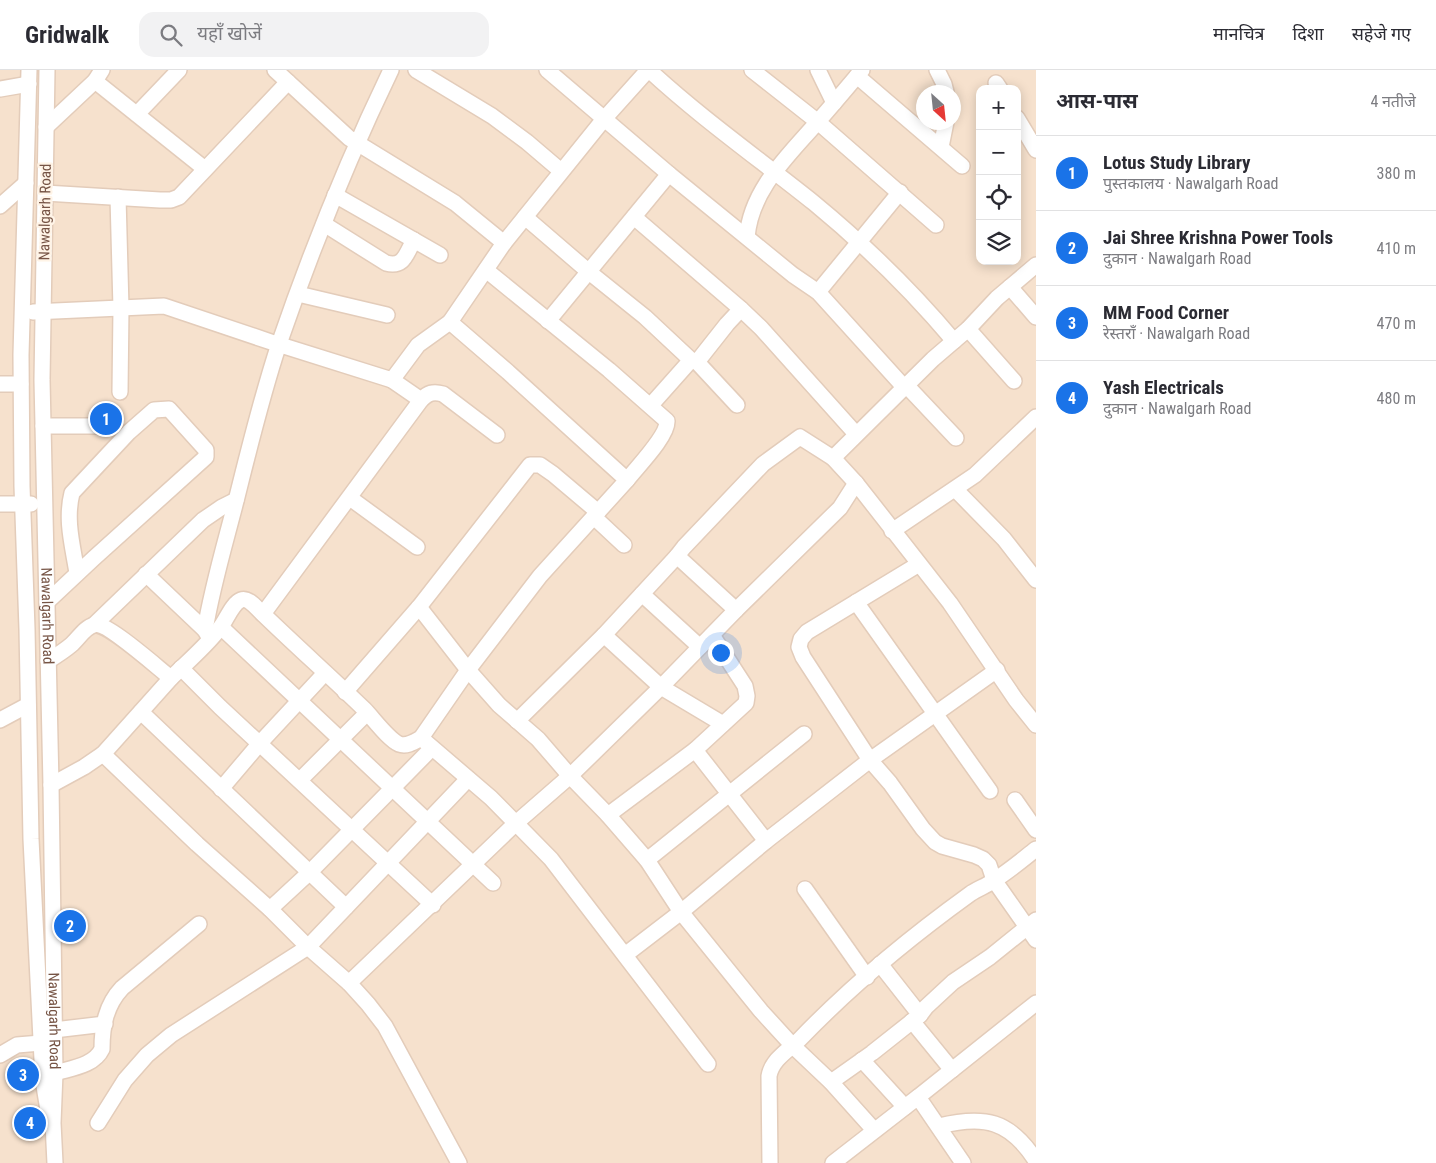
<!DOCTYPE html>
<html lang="hi">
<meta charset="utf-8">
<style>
:root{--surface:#fff;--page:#f2f2f3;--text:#2b2b33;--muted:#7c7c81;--line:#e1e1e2;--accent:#1a73e8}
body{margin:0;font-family:"Roboto Condensed","Noto Sans Devanagari",sans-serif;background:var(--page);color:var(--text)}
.controls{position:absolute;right:15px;top:15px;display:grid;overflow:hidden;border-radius:10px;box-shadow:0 2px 12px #0003}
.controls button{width:45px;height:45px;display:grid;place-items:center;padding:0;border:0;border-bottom:1px solid var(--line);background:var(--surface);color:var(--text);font:25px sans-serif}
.compass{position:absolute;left:916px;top:15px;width:45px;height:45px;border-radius:50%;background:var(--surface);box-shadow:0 2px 12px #0003;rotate:153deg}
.you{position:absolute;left:720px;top:582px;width:18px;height:18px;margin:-12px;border:4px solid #fff;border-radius:50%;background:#1a73e8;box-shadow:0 0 0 8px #1a73e833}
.badge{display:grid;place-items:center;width:32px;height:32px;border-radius:50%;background:var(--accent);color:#fff;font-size:16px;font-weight:700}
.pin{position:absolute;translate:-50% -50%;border:2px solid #fff;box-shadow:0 1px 5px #0006}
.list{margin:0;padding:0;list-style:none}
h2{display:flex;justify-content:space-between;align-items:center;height:65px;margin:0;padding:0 20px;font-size:21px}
h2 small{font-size:16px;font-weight:400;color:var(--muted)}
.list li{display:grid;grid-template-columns:32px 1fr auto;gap:15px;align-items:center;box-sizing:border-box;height:75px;padding:0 20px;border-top:1px solid var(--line)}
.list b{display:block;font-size:19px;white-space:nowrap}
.list p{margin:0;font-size:16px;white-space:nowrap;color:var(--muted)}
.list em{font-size:16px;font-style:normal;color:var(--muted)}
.icon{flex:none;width:28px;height:28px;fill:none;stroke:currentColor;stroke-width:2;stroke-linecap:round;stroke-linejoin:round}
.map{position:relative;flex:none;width:1036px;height:1093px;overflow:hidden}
header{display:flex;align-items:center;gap:30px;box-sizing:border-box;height:70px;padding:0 25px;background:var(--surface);border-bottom:1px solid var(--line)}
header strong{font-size:24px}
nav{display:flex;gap:28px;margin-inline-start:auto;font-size:18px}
.search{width:350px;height:45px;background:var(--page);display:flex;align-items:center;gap:12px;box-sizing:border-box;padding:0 18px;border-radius:15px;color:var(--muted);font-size:19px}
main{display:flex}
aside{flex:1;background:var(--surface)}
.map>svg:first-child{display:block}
</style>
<header>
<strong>Gridwalk</strong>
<div class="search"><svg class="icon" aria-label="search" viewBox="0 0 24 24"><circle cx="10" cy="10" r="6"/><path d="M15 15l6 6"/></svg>यहाँ खोजें</div>
<nav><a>मानचित्र</a><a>दिशा</a><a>सहेजे गए</a></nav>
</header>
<main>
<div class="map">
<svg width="1036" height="1093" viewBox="0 0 1036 1093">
<rect width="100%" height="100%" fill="#fef0df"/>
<!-- residential -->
<path fill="#f6e1cd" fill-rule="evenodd" d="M0,0H1036V1086L1028,1093H0ZM980,19H1017V191H980ZM924,22H954V52H924Z"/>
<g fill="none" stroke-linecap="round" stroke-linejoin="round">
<defs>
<g id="minor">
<path d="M29,0L21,285L22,416L27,559L31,769L43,1010L48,1040"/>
<path id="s1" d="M47,0L42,310L51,715L55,1003L53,1053L55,1093"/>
<path d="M275,0L349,68L455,133L504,173L604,49L648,0"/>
<path d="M416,0L492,46L527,72L561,101"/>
<path d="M547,0L669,104L548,251"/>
<path d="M649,0C701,48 759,89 814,133C865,175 912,221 954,271"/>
<path d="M752,0L818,52L936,155"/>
<path d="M818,0L834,33"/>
<path d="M937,0L944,14L946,22"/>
<path d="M857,6L962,96"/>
<path d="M95,11L205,99"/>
<path d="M996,13L1000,19"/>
<path d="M0,19L29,14"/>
<path d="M137,44L179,0"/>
<path d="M1017,48L1036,80"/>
<path d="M46,57L95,11L102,0"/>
<path d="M941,77L946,52"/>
<path d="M669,104L793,205L818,222L904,317"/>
<path d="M45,123L160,130H171L179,127L288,12"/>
<path d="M335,125L440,185"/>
<path d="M118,127L121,238L120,322"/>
<path d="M0,136L26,113"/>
<path d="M525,147L589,202L645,247L691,290L697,292L727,254L741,239L761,258L856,364"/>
<path d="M634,147L741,239"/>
<path d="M324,154L386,193C404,198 406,184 414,170"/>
<path d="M747,167C751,121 785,89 814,56C830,38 846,19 862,0"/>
<path d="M1036,195L997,228L968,259L933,289L833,388L800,367L763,394L684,477L677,486L736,540L840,438L856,413L950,533L1016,630L1036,655"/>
<path d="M486,200L609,300L667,351C668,366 637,397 627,410"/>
<path d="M1010,217L1036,247"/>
<path d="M818,222L900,122"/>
<path d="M298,224L387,245"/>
<path d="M33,242L164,236L271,272L392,310L418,275L450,252L504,173"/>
<path d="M968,259L1014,311"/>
<path d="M697,292L737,335"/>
<path d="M392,310L421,330C428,323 433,321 443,324L497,365"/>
<path d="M0,314H21"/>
<path d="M906,315L956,368"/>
<path d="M651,335L691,290"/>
<path d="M43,356H113"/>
<path d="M833,388L856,413"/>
<path d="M955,419L1004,469L1036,510"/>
<path d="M350,428L417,477"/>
<path d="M0,434H31"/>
<path d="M594,447L624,475"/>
<path d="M892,461L975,405L1036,347"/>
<path d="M919,494L807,562L801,569L799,577L803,587L870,690L890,713L923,759L935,772L942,776L974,785L983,789L989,795L994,810L1036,870"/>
<path d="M146,504L205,560L209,567"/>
<path d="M642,524L700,577"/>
<path d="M47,532L94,488L206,387V380L169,339L154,340L129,362L72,423C65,450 73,477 77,503"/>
<path d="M856,532L990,721"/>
<path d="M419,537L468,600L499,635L538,669L570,706L608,745L647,790L681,842L761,941L793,976L831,1012L874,1060"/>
<path d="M263,544L421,330"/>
<path d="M95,554L203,450L222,437L236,430"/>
<path d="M221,557L493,813"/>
<path d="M205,560C212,517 225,474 236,431C249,379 262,325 279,274C311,181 348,89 391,0"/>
<path d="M604,565L661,617L723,654"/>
<path d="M712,565L745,616L747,626L746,633L695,680L766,771"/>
<path d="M48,591C56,586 64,581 71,575C78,569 85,557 94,555C106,551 159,599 171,608L103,684L84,697L51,715"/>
<path d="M181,598L220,637L433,835"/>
<path d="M171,608C186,593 211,572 222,555C227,548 233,533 241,530C249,527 257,539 263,544C296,576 331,607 364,639C373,648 388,669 399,674C407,677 414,672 421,668L468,600L540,506L627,410L508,302L450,252"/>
<path d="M345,622L419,537L530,395H540L553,404L598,442"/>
<path d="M141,642L346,837"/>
<path d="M0,650L28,635"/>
<path d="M517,651L604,565L677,486"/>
<path d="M421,668L491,728L551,789L708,994"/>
<path d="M103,684L197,774L270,839L308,877L349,913L368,934L385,956L459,1093"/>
<path d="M300,710L367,643"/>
<path d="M221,719L260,673L325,603"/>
<path d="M1015,730L1036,760"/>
<path d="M608,745L695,680"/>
<path d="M647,790L804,664"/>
<path d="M805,819L867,907"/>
<path d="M270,839L310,802L432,678"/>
<path d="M625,885L681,842L766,771L870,690L997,600"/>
<path d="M880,894L920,945"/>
<path d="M349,913L516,753L570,706L661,617L736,540"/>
<path d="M912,951L952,1000"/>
<path d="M54,960L105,954"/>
<path d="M0,985L17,975L41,973"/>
<path d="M862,990L905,1037"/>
<path d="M55,1003C71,998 94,996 102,979C102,956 106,935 122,918L199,854"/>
<path d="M831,1012L872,983L920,945L926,937L953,912L990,887L1036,850"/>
<path d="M918,1027L1036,933"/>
<path d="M98,1053L125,1010L147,985L171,965L308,877L468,709"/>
<path d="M939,1056C984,1045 1010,1050 1036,1091"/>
<path d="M770,1093L769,1006C772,989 789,980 800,969C852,915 909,868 970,824C977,819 986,816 993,811C1008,802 1022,790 1036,779"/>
<path d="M833,1093L918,1027L963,1093"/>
</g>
</defs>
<!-- minor casing -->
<use href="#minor" stroke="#e3ccba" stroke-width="18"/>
<!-- minor -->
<use href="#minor" stroke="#fff" stroke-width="15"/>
</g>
<g text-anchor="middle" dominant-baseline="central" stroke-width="4.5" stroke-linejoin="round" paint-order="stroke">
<!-- street labels -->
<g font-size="15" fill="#765445" stroke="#fff4e7">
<text transform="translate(45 142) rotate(-89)">Nawalgarh Road</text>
<text stroke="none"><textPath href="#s1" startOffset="546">Nawalgarh Road</textPath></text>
<text stroke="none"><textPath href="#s1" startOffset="951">Nawalgarh Road</textPath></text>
</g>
</g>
</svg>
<div class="controls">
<button>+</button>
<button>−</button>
<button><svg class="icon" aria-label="locate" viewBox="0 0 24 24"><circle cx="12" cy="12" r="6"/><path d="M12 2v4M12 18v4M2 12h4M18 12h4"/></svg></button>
<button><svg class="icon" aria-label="layers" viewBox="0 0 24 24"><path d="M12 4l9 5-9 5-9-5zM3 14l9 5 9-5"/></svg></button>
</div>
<svg class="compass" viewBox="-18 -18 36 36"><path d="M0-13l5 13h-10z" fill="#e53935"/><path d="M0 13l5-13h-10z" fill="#7c7c81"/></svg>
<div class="you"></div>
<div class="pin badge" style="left:106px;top:349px">1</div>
<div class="pin badge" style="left:70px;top:856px">2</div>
<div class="pin badge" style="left:23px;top:1005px">3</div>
<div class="pin badge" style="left:30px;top:1053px">4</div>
</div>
<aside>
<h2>आस-पास<small>4 नतीजे</small></h2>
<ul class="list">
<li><span class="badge">1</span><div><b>Lotus Study Library</b><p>पुस्तकालय · Nawalgarh Road</p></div><em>380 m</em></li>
<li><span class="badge">2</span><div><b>Jai Shree Krishna Power Tools</b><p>दुकान · Nawalgarh Road</p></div><em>410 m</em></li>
<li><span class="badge">3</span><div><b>MM Food Corner</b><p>रेस्तराँ · Nawalgarh Road</p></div><em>470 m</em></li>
<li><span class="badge">4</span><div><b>Yash Electricals</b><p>दुकान · Nawalgarh Road</p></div><em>480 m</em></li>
</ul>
</aside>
</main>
